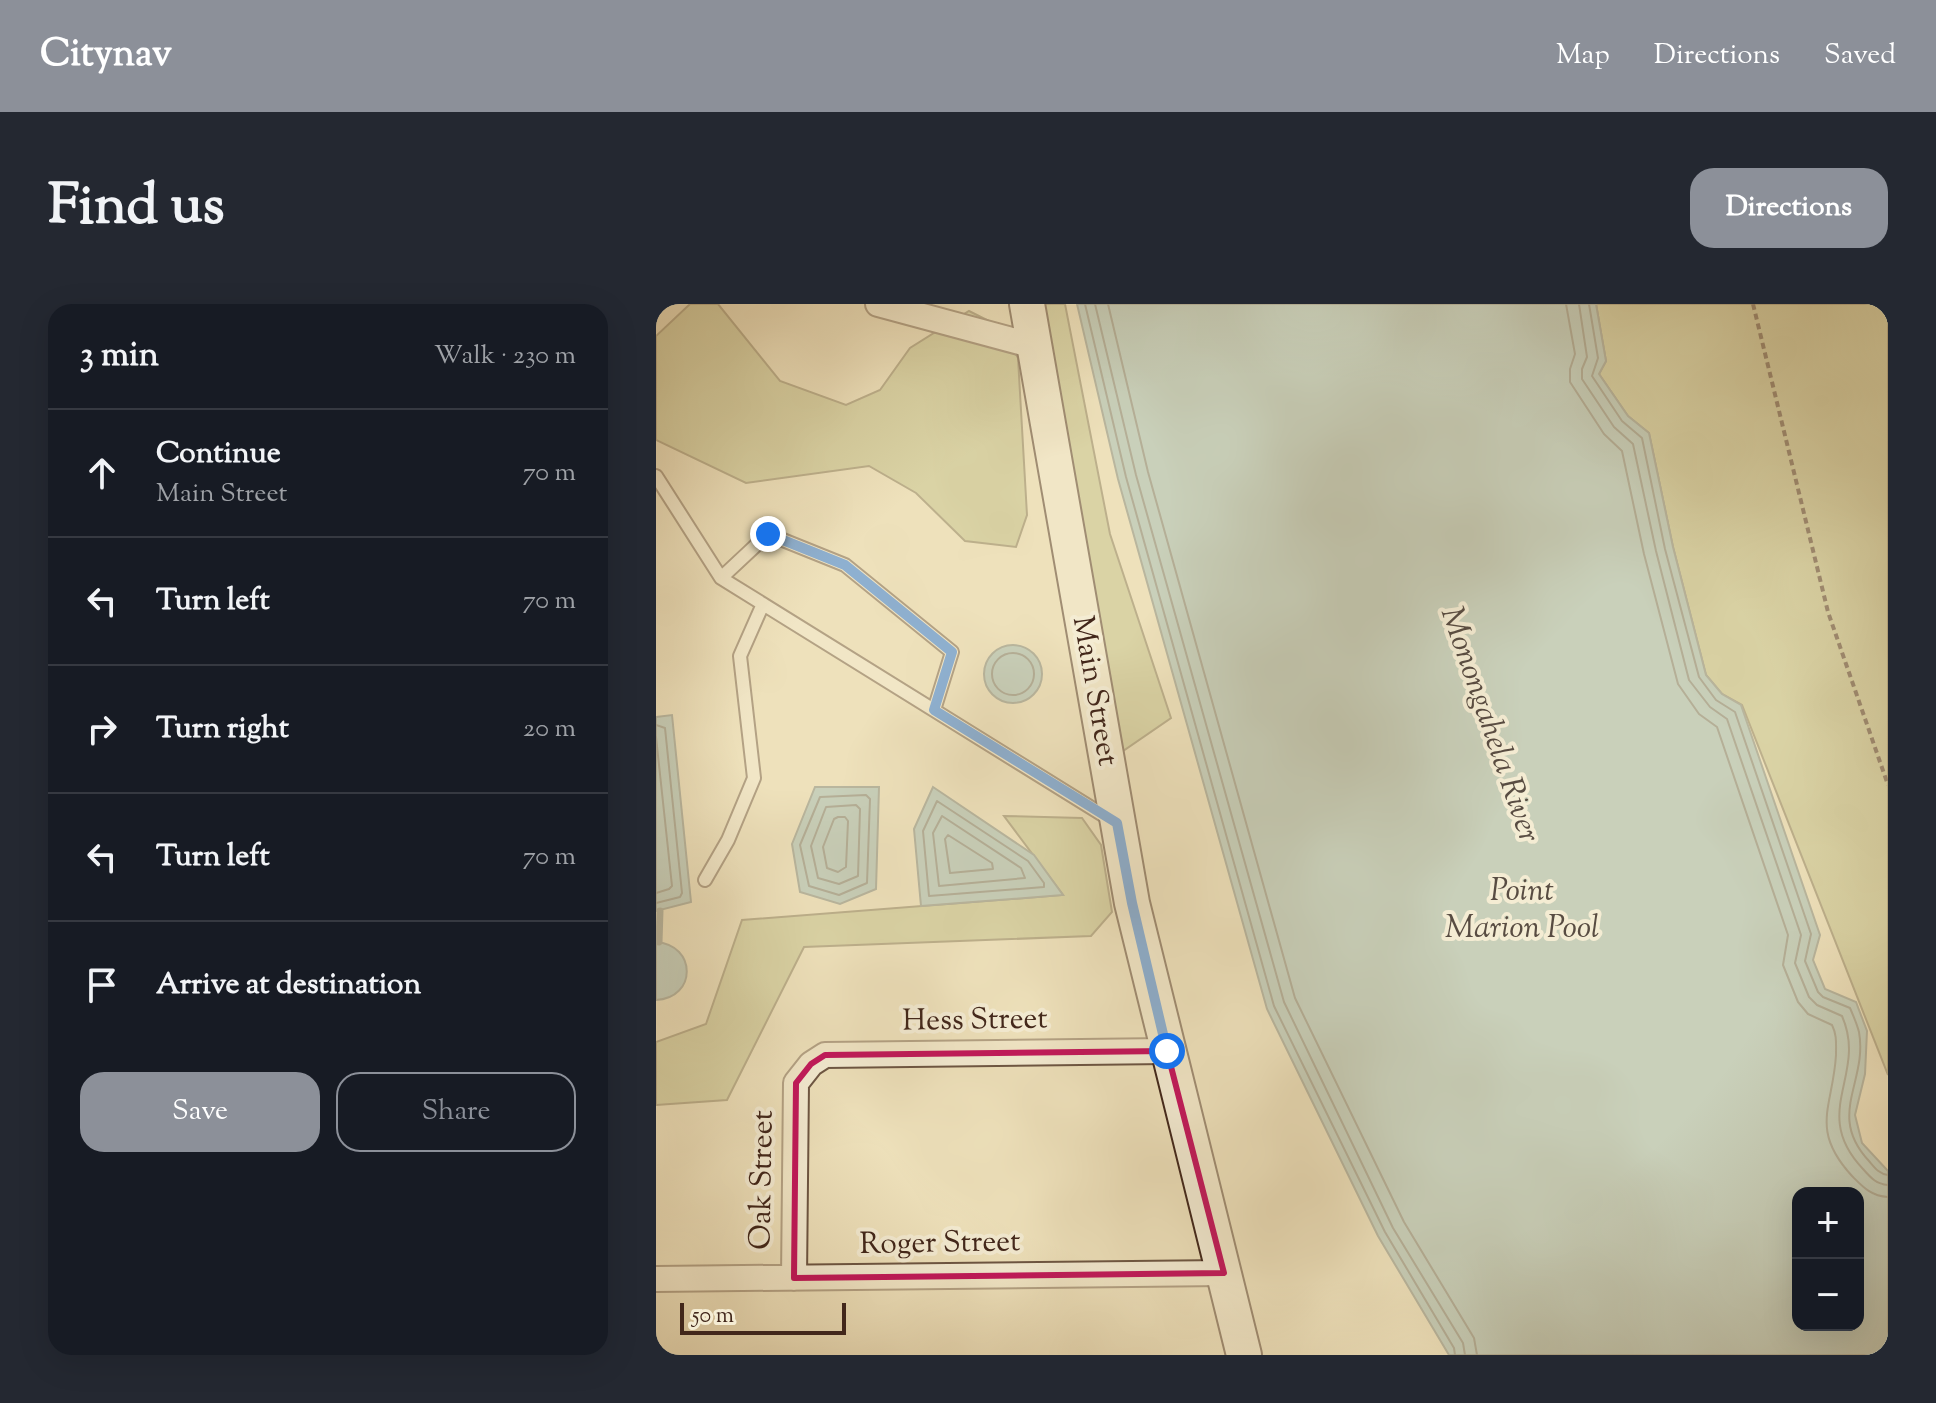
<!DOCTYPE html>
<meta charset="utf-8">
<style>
:root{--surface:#171b24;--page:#242831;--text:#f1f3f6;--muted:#9ea1a6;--line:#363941;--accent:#8c9099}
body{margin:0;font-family:"Sorts Mill Goudy",serif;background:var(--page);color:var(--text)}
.controls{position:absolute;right:24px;bottom:24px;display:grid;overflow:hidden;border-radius:16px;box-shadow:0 8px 32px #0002}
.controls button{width:72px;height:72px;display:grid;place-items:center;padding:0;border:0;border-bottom:2px solid var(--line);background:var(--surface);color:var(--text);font:40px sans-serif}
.scale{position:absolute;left:24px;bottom:20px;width:166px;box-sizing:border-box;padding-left:8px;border:4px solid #42271b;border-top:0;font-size:22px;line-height:28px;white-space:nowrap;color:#42271b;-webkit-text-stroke:6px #f4ecd3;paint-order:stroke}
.stop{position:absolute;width:24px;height:24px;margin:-18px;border:6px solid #1a73e8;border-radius:50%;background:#fff}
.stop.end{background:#1a73e8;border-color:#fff;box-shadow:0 2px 8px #0008}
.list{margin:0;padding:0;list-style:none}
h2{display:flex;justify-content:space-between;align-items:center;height:104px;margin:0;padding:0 32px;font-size:34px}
h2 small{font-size:26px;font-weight:400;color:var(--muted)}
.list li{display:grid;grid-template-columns:52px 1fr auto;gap:24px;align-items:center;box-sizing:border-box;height:128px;padding:0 32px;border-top:2px solid var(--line)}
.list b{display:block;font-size:30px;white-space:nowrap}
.list p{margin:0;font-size:26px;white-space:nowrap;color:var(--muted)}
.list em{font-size:26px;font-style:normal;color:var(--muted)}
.actions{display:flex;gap:16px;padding:24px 32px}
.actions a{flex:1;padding:18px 0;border:2px solid var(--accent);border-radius:24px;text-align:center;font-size:28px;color:var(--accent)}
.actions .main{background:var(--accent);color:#fff}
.icon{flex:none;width:44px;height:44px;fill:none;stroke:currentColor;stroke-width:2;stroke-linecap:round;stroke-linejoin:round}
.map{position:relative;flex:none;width:1232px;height:1051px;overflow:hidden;border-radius:24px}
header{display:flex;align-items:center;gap:48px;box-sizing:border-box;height:112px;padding:0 40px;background:var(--accent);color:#fff}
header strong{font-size:38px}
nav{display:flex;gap:44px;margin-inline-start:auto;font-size:28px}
.intro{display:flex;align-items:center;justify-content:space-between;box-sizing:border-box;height:192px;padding:0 48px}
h1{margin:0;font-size:56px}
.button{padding:20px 36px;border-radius:24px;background:var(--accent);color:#fff;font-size:28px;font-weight:700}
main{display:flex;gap:48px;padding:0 48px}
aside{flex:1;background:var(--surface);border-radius:24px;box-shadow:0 8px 32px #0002}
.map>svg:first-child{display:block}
</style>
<header>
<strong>Citynav</strong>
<nav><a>Map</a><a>Directions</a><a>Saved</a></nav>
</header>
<div class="intro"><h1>Find us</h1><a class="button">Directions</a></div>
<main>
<aside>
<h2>3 min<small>Walk · 230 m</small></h2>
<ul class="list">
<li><svg class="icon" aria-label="ahead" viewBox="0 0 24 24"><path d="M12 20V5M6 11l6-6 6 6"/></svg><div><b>Continue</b><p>Main Street</p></div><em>70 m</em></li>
<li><svg class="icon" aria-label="left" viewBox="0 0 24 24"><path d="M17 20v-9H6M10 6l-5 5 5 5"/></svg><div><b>Turn left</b></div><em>70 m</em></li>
<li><svg class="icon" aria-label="right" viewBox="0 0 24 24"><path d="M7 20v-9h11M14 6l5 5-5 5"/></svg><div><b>Turn right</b></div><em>20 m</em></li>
<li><svg class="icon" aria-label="left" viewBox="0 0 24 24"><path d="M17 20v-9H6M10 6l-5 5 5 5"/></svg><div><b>Turn left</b></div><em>70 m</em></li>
<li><svg class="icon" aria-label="arrive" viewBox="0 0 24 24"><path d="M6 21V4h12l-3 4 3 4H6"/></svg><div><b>Arrive at destination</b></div></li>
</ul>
<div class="actions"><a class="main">Save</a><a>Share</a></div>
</aside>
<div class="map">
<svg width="1232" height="1051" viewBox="0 0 1232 1051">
<rect width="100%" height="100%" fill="#eee1bb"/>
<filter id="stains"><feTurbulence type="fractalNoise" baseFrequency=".0025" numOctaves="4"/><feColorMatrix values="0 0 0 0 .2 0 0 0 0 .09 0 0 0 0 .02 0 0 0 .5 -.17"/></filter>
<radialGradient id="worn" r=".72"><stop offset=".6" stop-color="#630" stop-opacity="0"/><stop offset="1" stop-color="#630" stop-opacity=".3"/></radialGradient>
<!-- green -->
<path fill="#c0c18b" stroke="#817453" stroke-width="2" d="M34,0H62L124,77L190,101L224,86L254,44L313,7L345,23L362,54L371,211L360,243L309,237L260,189L213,162L90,179L0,136V32Z
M377,0H409L454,230L515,414L467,447Z
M940,0H1232V771L1086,401L1066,390L1050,371L1017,243L993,129L972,112L943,70L950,57Z
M348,512L426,514L445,541L456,608L435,632L148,643L71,796L0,801V738L50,720L86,616L407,591Z"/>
<!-- water -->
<path fill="#9cbbb9" stroke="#78807a" stroke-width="2" fill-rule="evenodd" d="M421,0H940L950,57L943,70L972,112L993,129L1017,243L1050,371L1066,390L1085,401L1164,631L1157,656L1169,685L1200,698L1211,727L1209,770L1199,811L1206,839L1232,867V1051H793L722,932L611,705L462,175ZM1142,889H1202V1021H1142Z
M328 370a29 29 0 1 1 58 0a29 29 0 1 1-58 0Z
M16,411L35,598L0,607V413Z
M159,483H223L220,585L184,600L144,588L136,540Z
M277,483L378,551L407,591L265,602L258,525Z
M0,638C41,641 41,694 0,696Z"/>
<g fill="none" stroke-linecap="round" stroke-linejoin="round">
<!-- shore -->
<path stroke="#6f716a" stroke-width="2" d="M429,0L470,173L618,702L729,928L798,1044L799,1051
M439,0L480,171L628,698L737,924L807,1039L809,1051
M452,0L492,168L639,694L748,918L818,1034L821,1051
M910,0L919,50L914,65V78L948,130L966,147L988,250L1022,380L1043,410L1061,423L1132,631L1127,661L1142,698L1152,710L1176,721C1181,731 1180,739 1180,751C1177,803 1153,825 1196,872C1207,883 1215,892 1232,893
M923,0L931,53L926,65V75L958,123L977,140L1000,247L1033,376L1054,403L1071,415L1145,631L1139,659L1153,693L1161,701L1186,712C1212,771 1153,808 1207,865C1215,874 1220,880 1232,881
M933,0L942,54L936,72L966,117L986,134L1009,245L1043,373L1060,396L1079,408L1155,630L1149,657L1162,688L1167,693L1194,704C1197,711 1201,720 1203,728C1212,778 1170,811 1213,857C1219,864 1223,870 1232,871
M336 370a21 21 0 1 1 42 0a21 21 0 1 1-42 0Z
M0,421L9,424L26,589L24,593L0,599
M0,433L16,582L13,585L0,589
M210,491L214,495L211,579L183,591L153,582L144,541L164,493Z
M281,497L372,557L388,579V583L273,592L267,527Z
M200,501L204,505L202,572L183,580L162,574L155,542L170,503Z
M286,512L365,564L369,574L283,582L277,529Z
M182,513H189L192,517L190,563L182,568L171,564L167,543L178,515Z
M292,531L336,559L337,565L294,569L289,535Z"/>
<!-- stream -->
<path stroke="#78807a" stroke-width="7" d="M3,638L4,607"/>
<defs>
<path id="service" d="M0,172L65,274L455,516
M65,274L112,230L189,261L296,348L278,406
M49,576L72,536L98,474L84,352L107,300"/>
<path id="minor" d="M222,0L378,42
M138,974L140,779L155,760L169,751L511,747
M0,975L568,969"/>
<path id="secondary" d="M371,0L476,599L588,1051"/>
</defs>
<!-- service casing -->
<use href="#service" stroke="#6d5643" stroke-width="16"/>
<!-- minor casing -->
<use href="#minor" stroke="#6d5643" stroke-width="28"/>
<!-- secondary casing -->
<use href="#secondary" stroke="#42271b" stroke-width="38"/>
<!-- path -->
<path stroke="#42271b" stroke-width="4" stroke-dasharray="6 4" stroke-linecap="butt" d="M1097,0L1172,308L1232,481"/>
<!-- service -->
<use href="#service" stroke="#f4ecd3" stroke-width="12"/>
<!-- minor -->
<use href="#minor" stroke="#f4ecd3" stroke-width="24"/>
<!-- secondary -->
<use href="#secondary" stroke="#f4ecd3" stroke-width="34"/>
</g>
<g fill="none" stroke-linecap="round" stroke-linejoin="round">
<!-- route -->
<path stroke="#1a73e8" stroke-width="10" d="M112,230L189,261L296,348L278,406L461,519L476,599L511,747"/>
</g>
<!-- marked area -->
<path d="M0 0H1232V1051H0ZM511,747L568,969L138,974L140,779L155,760L169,751Z" fill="#eee1bb" fill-opacity=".55" fill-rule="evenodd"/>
<path fill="none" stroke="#c2185b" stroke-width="6" stroke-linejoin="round" d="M511,747L568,969L138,974L140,779L155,760L169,751Z"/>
<g text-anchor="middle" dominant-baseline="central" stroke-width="8" stroke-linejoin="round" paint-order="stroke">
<!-- street labels -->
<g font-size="30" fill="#42271b" stroke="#f4ecd3">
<text transform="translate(438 387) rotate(80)">Main Street</text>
<text transform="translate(319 717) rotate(-1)">Hess Street</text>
<text transform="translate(107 876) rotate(-89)">Oak Street</text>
<text transform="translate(284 940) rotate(-1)">Roger Street</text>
</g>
<!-- water labels -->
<g font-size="32" font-style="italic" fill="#584c42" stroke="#f4ecd3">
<text transform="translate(833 421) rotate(71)">Monongahela River</text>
<text x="866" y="588">Point<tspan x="866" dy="37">Marion Pool</tspan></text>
</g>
</g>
<rect width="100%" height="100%" filter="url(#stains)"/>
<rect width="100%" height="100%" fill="url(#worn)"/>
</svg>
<div class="controls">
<button>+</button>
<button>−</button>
</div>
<div class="scale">50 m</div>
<div class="stop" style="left:511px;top:747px"></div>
<div class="stop end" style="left:112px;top:230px"></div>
</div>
</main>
